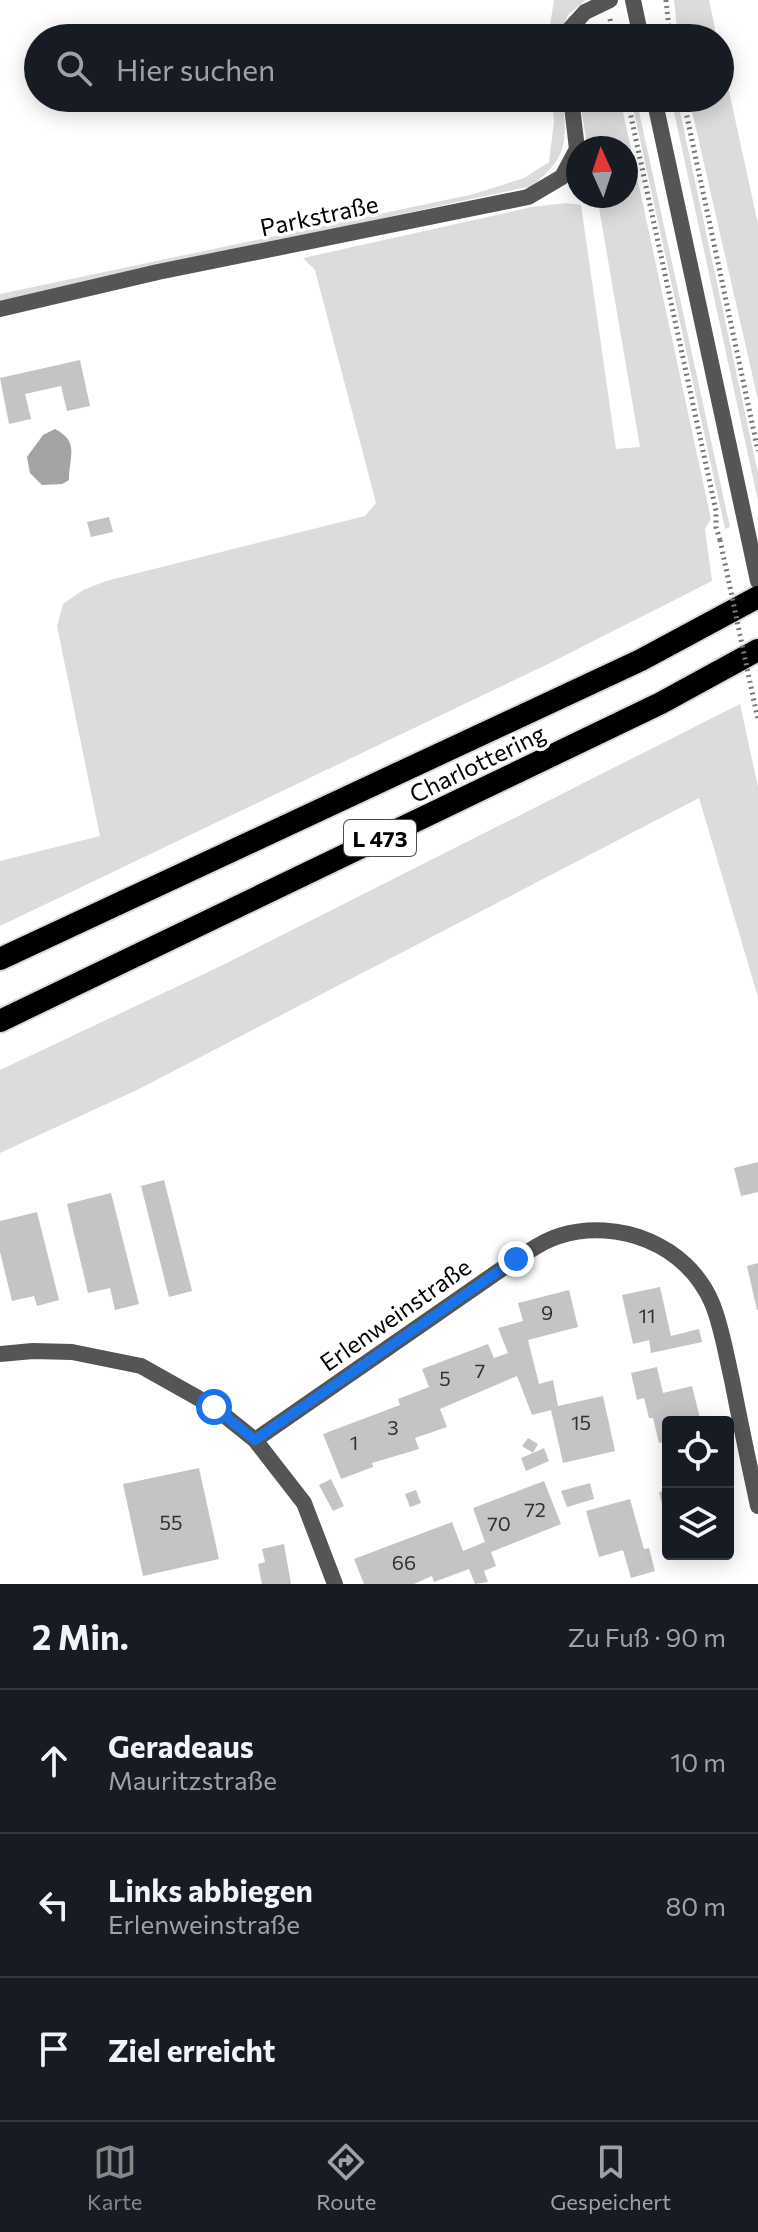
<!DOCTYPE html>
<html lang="de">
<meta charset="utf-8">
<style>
:root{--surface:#171b24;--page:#20242c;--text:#f1f3f6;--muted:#9ea1a6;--line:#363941;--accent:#858687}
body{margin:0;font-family:Commissioner,sans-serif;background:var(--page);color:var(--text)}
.controls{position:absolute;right:24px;bottom:24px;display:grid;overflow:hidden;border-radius:8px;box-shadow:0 4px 20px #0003}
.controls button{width:72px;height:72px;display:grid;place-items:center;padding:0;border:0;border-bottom:2px solid var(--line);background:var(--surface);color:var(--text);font:40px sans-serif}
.compass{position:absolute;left:566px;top:136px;width:72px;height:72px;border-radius:50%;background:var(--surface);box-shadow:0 4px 20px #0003;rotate:357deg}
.stop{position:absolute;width:24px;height:24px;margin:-18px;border:6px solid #1a73e8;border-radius:50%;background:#fff}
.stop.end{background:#1a73e8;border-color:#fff;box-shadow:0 2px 8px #0008}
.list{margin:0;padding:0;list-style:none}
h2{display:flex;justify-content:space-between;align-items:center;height:104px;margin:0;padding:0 32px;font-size:34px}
h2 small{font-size:26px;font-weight:400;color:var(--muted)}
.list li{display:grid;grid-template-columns:52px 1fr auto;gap:24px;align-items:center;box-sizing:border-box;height:144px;padding:0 32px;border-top:2px solid var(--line)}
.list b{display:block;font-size:30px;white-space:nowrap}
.list p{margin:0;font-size:26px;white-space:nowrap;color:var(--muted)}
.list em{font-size:26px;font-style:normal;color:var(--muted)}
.icon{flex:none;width:44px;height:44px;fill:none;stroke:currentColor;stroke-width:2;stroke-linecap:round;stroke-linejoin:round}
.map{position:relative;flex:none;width:758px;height:1584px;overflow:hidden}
.search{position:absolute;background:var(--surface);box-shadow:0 4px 20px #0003;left:24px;right:24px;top:24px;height:88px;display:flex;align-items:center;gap:20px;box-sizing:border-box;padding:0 28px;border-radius:44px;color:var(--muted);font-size:30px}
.sheet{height:536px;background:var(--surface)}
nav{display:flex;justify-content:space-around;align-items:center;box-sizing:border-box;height:112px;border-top:2px solid var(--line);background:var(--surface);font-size:22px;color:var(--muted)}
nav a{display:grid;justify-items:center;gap:4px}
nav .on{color:var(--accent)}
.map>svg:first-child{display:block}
</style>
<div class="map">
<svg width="758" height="1584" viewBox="0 0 758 1584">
<rect width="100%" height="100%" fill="#fff"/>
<!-- green -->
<path fill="#dcdcdc" d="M554,0H586L568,15L558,38H548Z
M674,0H709L717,38H678Z
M720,50L758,224V400L689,98H720Z
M552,98H562C568,141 567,158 532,186L0,301V294L474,194L524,178L549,162L554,121Z
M579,98H620L711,519L705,529L712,581L548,664L0,926V861L100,836L57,626L63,604L83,590L106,581L365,516L376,503L315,270L303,258L532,207L566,203L581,205L616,449L640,447L597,196H626V148H588Z
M631,98H636L730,527L725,529Z
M671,98H677L758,473V501Z
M740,704L758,787V997L699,798L139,1089L0,1153V1070L227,963Z"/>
<!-- water -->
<path fill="#a3a3a3" d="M55,429C80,442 69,456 69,480L62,484L42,485L30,473L27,457L43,435Z"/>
<!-- building -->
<path fill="#c4c4c4" d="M80,360L90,406L67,411L61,386L25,394L31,419L9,424L0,378Z
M109,517L113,532L91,537L87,522Z
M758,1162V1192L741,1196L734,1168Z
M164,1180L192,1291L169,1297L141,1186Z
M111,1193L139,1304L115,1310L110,1288L88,1293L67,1204Z
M37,1212L59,1300L37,1306L34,1296L12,1301L0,1252V1221Z
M758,1263V1310H757L747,1266Z
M660,1287L671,1336L699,1329L702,1342L651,1353L649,1340L633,1344L622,1295Z
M569,1290L578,1327L528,1340L539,1384L553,1380L558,1406L603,1396L615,1451L563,1463L551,1410L532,1415L517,1376L440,1409L447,1427L415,1438L419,1449L372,1463L373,1467L341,1479L323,1434L400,1405L398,1399L429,1387L422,1369L488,1344L494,1358L508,1353L498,1328L523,1321L518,1303Z
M657,1367L663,1393L692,1386L700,1418V1422H668V1441L659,1443L653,1418H649L644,1398L637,1400L631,1373Z
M528,1438L538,1444L533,1453L544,1448L549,1461L526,1471L521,1458L533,1453L522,1446Z
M199,1468L219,1559L143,1576L123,1484Z
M331,1479L344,1506L333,1511L319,1485Z
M544,1481L561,1524L491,1552L496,1566L484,1571L488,1582L475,1584L469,1569L434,1582L432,1576L414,1584H364L354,1559L452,1522L463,1551L485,1542L473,1508Z
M590,1483L594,1499L567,1507L561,1491Z
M416,1490L421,1503L410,1507L405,1494Z
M668,1490V1524H667L659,1492Z
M630,1499L644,1549L649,1548L655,1571L631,1578L623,1550L599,1557L586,1511Z
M284,1544L291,1584H262L258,1564L265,1562L262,1549Z"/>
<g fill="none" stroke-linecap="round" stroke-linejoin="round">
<defs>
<path id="trunk" d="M0,959L641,660L758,597
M0,1021L661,703L758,650"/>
</defs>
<!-- trunk casing -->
<use href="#trunk" stroke="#dbdbdb" stroke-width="26"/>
<!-- path -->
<path stroke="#777" stroke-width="5" stroke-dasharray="2 4" stroke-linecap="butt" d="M666,0L670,38
M610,19L614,38
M627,98L716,511V527L720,540
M683,98L758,451"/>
<!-- service -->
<path stroke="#555" stroke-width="16" d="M566,38V33L585,12L610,0
M0,309L158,272L528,197L562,177L577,149L571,98"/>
<!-- minor -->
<path stroke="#555" stroke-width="16" d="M633,0L641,38
M654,98L758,581
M0,1354L33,1351L72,1352L141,1366L214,1407L255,1440L304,1503L335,1584
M255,1440L516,1259C530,1251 544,1240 559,1236C618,1218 687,1244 712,1303C722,1327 726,1355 732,1380C740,1422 749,1464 758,1506"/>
<!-- trunk -->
<use href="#trunk" stroke="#000" stroke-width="22"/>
<!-- path-bridge -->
<path stroke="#777" stroke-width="5" stroke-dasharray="2 4" stroke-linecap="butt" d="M720,540L758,720"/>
</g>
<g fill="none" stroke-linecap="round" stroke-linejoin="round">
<!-- route -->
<path stroke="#1a73e8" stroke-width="10" d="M214,1407L255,1440L516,1259"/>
</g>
<g text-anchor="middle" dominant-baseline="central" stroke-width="7" stroke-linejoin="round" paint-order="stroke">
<!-- number labels -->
<g font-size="20" fill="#313131">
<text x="547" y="1312">9</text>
<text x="647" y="1315">11</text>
<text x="480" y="1370">7</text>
<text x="445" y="1378">5</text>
<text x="581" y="1422">15</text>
<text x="393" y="1427">3</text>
<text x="354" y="1442">1</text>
<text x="535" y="1509">72</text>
<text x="171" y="1522">55</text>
<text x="499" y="1523">70</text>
<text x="404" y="1562">66</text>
</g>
<!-- shield labels -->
<rect fill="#fff" stroke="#4c4c4c" stroke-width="2" x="344" y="820" width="72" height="36" rx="6"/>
<g font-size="22" font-weight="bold" fill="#000">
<text x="380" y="838">L 473</text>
</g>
<!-- street labels -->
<g font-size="24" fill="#000" stroke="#fff">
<text transform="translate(319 215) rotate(-12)">Parkstraße</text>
<text transform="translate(477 763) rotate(-26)">Charlottering</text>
<text transform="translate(395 1314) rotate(-35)">Erlenweinstraße</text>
</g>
</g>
</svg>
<div class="controls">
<button><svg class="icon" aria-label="locate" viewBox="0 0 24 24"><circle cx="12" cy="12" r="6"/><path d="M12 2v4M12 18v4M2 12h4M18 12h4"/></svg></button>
<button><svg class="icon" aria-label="layers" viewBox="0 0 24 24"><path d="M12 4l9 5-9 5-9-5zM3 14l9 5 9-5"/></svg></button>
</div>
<svg class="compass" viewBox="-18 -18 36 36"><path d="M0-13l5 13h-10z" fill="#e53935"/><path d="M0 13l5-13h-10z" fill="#9ea1a6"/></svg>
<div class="stop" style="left:214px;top:1407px"></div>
<div class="stop end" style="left:516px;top:1259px"></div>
<div class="search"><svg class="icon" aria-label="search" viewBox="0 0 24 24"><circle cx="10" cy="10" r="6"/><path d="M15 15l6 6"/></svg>Hier suchen</div>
</div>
<section class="sheet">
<h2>2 Min.<small>Zu Fuß · 90 m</small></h2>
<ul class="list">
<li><svg class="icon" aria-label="ahead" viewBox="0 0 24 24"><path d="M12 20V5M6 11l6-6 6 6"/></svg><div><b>Geradeaus</b><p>Mauritzstraße</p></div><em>10 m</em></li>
<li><svg class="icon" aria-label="left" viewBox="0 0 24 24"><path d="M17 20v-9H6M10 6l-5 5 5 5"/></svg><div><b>Links abbiegen</b><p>Erlenweinstraße</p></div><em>80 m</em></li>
<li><svg class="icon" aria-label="arrive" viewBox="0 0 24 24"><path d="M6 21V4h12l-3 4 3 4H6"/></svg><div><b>Ziel erreicht</b></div></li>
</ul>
</section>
<nav>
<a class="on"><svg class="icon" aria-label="map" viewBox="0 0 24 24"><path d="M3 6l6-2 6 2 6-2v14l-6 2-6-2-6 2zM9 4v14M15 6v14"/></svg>Karte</a>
<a><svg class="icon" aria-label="directions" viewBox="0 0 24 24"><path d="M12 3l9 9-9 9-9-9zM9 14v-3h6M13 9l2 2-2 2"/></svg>Route</a>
<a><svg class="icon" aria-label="saved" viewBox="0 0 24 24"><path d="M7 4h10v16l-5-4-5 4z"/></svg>Gespeichert</a>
</nav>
